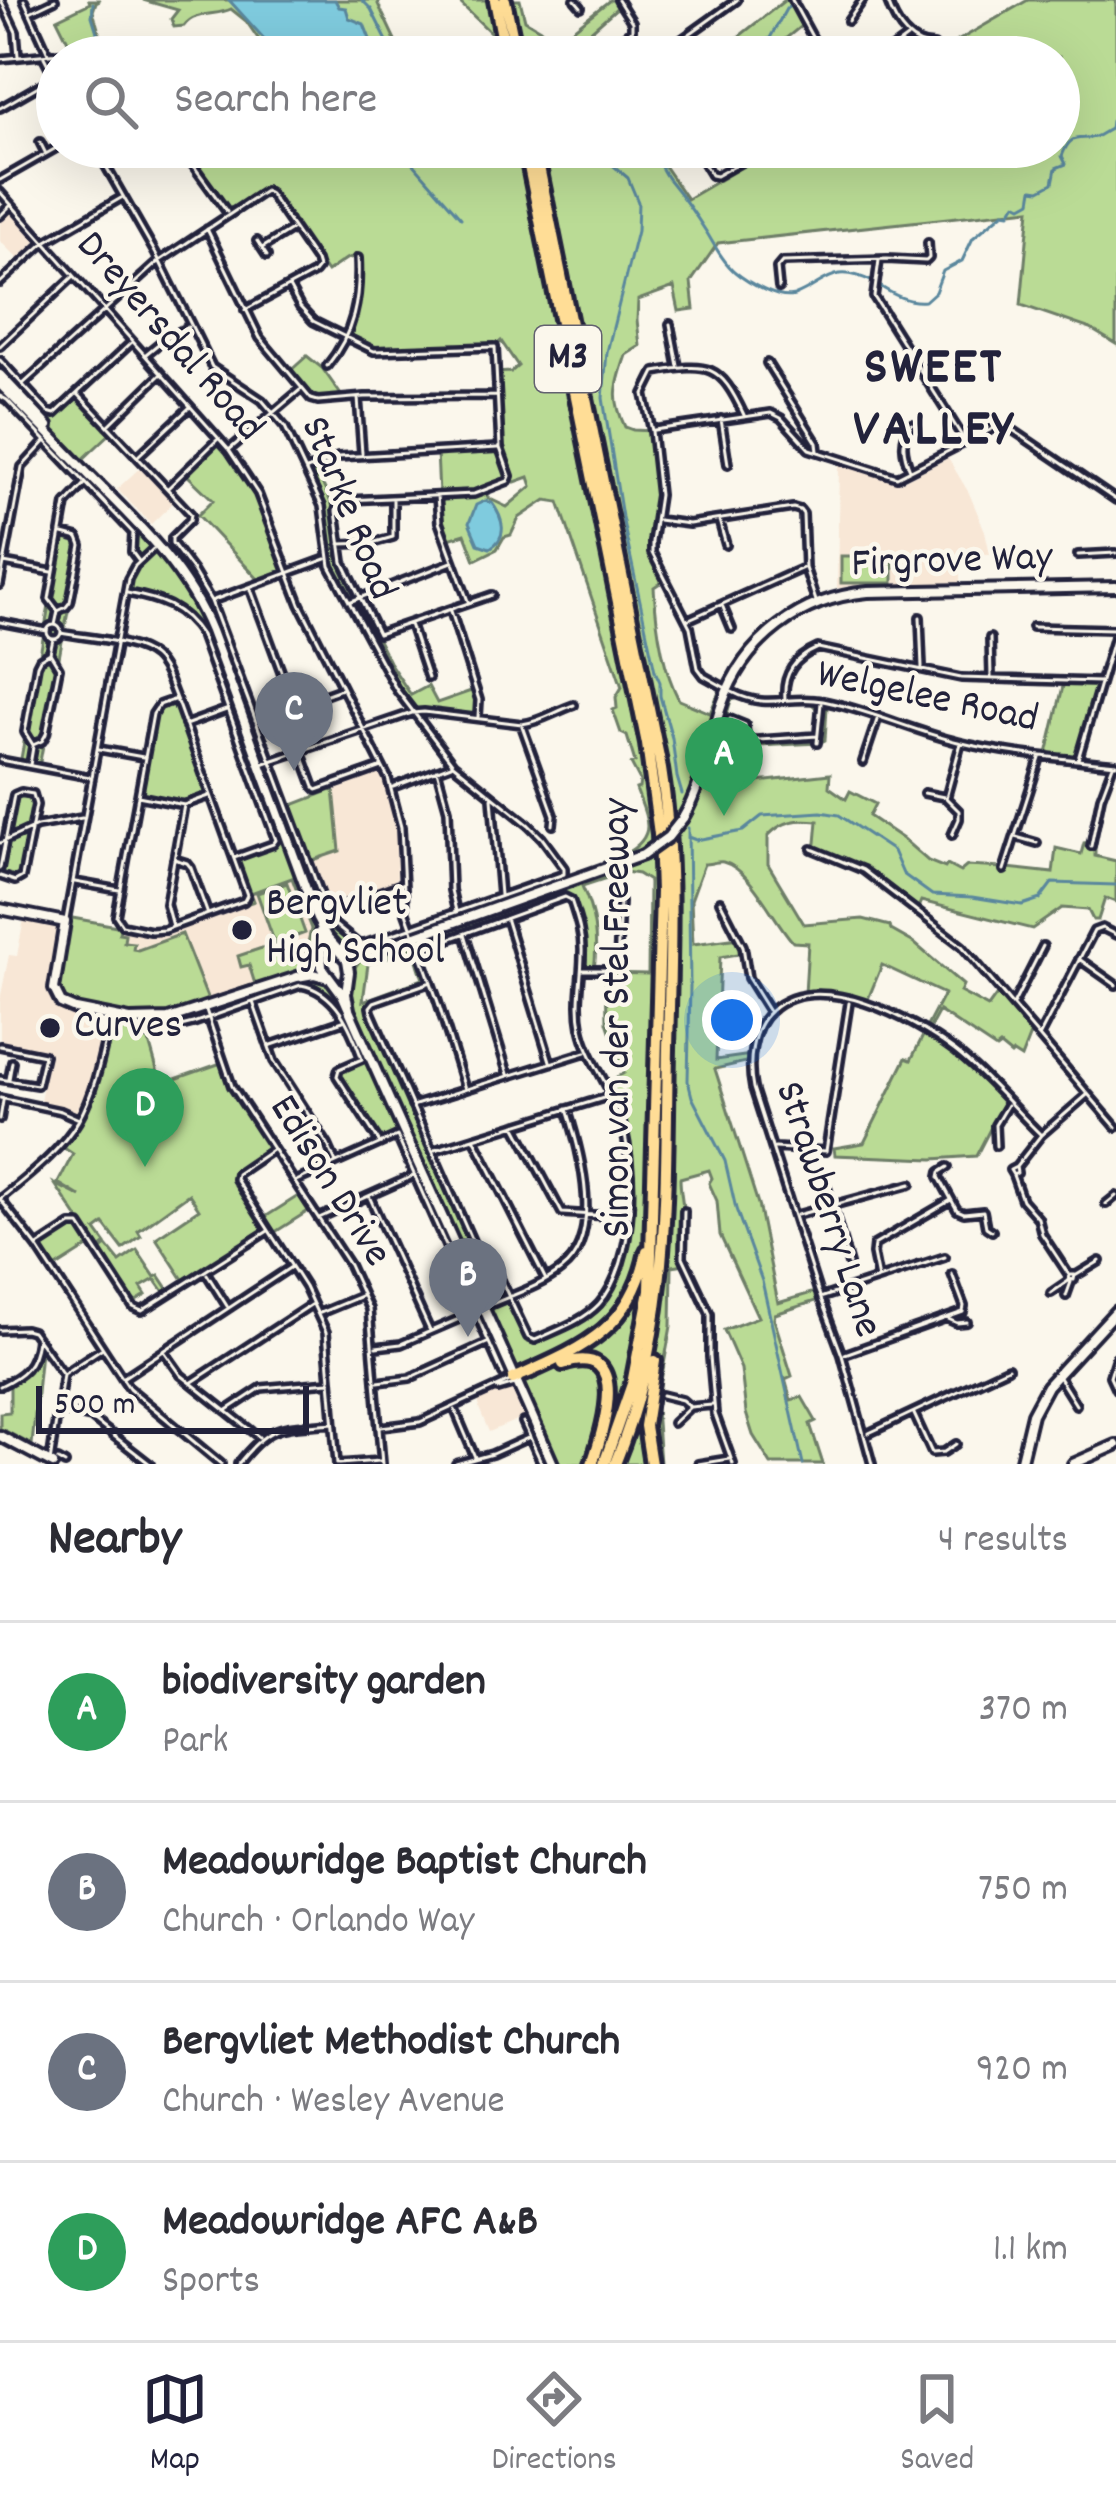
<!DOCTYPE html>
<meta charset="utf-8">
<style>
:root{--surface:#fff;--page:#f7f7f7;--text:#2b2b33;--muted:#7c7c81;--line:#e1e1e2;--accent:#22223b}
body{margin:0;font-family:Dekko,sans-serif;background:var(--page);color:var(--text)}
.scale{position:absolute;left:36px;bottom:30px;width:273px;box-sizing:border-box;padding-left:12px;border:6px solid #22223b;border-top:0;font-size:33px;line-height:42px;white-space:nowrap;color:#22223b;-webkit-text-stroke:9px #fbf7ec;paint-order:stroke}
.you{position:absolute;left:732px;top:1020px;width:42px;height:42px;margin:-30px;border:9px solid #fff;border-radius:50%;background:#1a73e8;box-shadow:0 0 0 18px #1a73e833}
.badge{display:grid;place-items:center;width:78px;height:78px;border-radius:50%;background:var(--accent);color:#fff;font-size:39px;font-weight:700}
.pin{position:absolute;translate:-50% -99px;filter:drop-shadow(0 3px 6px #0008)}
.pin::after{content:'';position:absolute;top:63px;width:42px;height:36px;background:inherit;clip-path:polygon(0 0,100% 0,50% 100%)}
.list{margin:0;padding:0;list-style:none}
h2{display:flex;justify-content:space-between;align-items:center;height:156px;margin:0;padding:0 48px;font-size:51px}
h2 small{font-size:39px;font-weight:400;color:var(--muted)}
.list li{display:grid;grid-template-columns:78px 1fr auto;gap:36px;align-items:center;box-sizing:border-box;height:180px;padding:0 48px;border-top:3px solid var(--line)}
.list b{display:block;font-size:45px;white-space:nowrap}
.list p{margin:0;font-size:39px;white-space:nowrap;color:var(--muted)}
.list em{font-size:39px;font-style:normal;color:var(--muted)}
.icon{flex:none;width:66px;height:66px;fill:none;stroke:currentColor;stroke-width:2;stroke-linecap:round;stroke-linejoin:round}
.map{position:relative;flex:none;width:1116px;height:1464px;overflow:hidden}
.search{position:absolute;background:var(--surface);box-shadow:0 12px 48px #0002;left:36px;right:36px;top:36px;height:132px;display:flex;align-items:center;gap:30px;box-sizing:border-box;padding:0 42px;border-radius:66px;color:var(--muted);font-size:45px}
.sheet{height:876px;background:var(--surface)}
nav{display:flex;justify-content:space-around;align-items:center;box-sizing:border-box;height:168px;border-top:3px solid var(--line);background:var(--surface);font-size:33px;color:var(--muted)}
nav a{display:grid;justify-items:center;gap:6px}
nav .on{color:var(--accent)}
.map>svg:first-child{display:block}
</style>
<div class="map">
<svg width="1116" height="1464" viewBox="0 0 1116 1464">
<rect width="100%" height="100%" fill="#fbf7ec"/>
<filter id="ink" filterUnits="userSpaceOnUse"><feTurbulence type="fractalNoise" baseFrequency=".00833" numOctaves="2"/><feDisplacementMap in="SourceGraphic" scale="24" xChannelSelector="R" yChannelSelector="G"/><feConvolveMatrix kernelMatrix="1 2 1 2 8 2 1 2 1" color-interpolation-filters="sRGB"/></filter>
<g filter="url(#ink)">
<!-- built -->
<path fill="#f8e7d6" d="M11,207L43,242L21,262L0,241V217Z
M948,458L969,493L985,531L990,554L960,555V583L837,588L839,464L899,483Z
M144,464L177,499L151,524L117,489Z
M376,774L384,777L391,800L396,830L397,878L393,883L330,906L326,904L290,806Z
M281,845L311,928L302,968L177,1011L60,982L71,921L156,935L180,928L253,901L239,861Z
M25,914L65,922L110,1016L95,1086L80,1120L65,1112L39,1106L49,1053L3,1042L0,1039V1000L9,955L17,956Z
M515,1384L533,1417L521,1423L519,1419L489,1432L479,1408V1396Z"/>
<!-- green -->
<path fill="#badb95" stroke="#6e7e68" stroke-width="3" fill-rule="evenodd" d="M89,0H100L96,2L93,11L103,46L72,49L57,19L90,3Z
M143,0H381L378,4L403,57H255L266,50L246,21L231,9C217,16 194,11 184,26L174,27L171,19L178,10Z
M457,0H520L525,20L540,29L554,44L610,0H615L619,6L561,57H498L493,35Z
M785,0H792L805,23L763,57H713Z
M1028,0H1116V344L1091,329L1021,305L1030,209L718,243L691,282L694,309L679,311L674,287L638,300L637,320L640,346L626,355C616,385 611,397 625,427L633,430L652,431C651,453 658,475 659,497C661,537 641,536 666,579L654,587C656,624 662,667 679,700L710,713L719,692L735,699L731,700L719,741H737L742,736L750,738L812,734L815,731L817,709L814,706L827,707L825,740L819,743L719,748L712,770V787L830,774L829,787L846,799L850,791L875,804L869,816L903,839L928,861L945,868L947,865L960,872L967,866L1002,868L1011,840L1015,841L1007,868L1053,873L1056,848L1081,854L1084,843L1095,842V856L1116,861V902L1105,898L1098,920H1093L1088,910L1062,908L1032,929L921,901L917,910L851,862L812,849L816,843L818,821C797,819 783,820 768,836V864L804,924L863,919L890,926L891,930L914,943L963,985L960,992L988,1007L1001,989L1033,1027L1021,1058L1013,1053L1011,1055L1000,1046L996,1049L939,1011L927,1033L924,1032L944,994L882,965L866,1004L828,994H805L808,943L793,942C773,920 751,869 723,862C719,861 709,864 704,864L691,900L693,944L739,938L744,953L720,957L716,1060L751,1055L750,1061L715,1069L758,1204L778,1303L818,1291L822,1299L775,1314L774,1319L792,1376L785,1379L791,1400L802,1397L816,1421L810,1424L823,1464H771L753,1435L746,1413L741,1369L724,1330L758,1317L720,1235L717,1201L709,1183L712,1178L709,1170L680,1178C680,1193 684,1206 684,1220C683,1236 681,1249 685,1264L672,1266L671,1326L656,1408L660,1464H542L524,1422L532,1418L403,1134L380,1143L338,1079V1070L361,1061L341,1009L304,985L208,1018L205,1009L144,1021L71,1009L55,992L67,917L117,926L118,924L151,931L164,929L244,901L247,894L234,858L276,843L201,635C178,603 163,599 125,593L128,579L139,562L132,552L133,533L7,400L0,396V384L57,439L37,413L0,375V360L48,412L55,414L78,394L113,431L78,464L192,590L260,764L271,761L328,917L361,945L411,928L414,936L579,878L577,872C598,865 647,853 647,826C647,814 640,801 636,789L639,788L640,781L631,764L635,762L627,736L621,733L613,710L617,708L616,697L622,687L559,502L546,500L519,518L511,535L504,537L497,549L475,560L465,534L449,539L442,522L441,502L445,498L486,493L488,498L507,507L532,486L529,477L515,482L510,478L507,481L474,493L439,495L437,451L500,447L496,373L511,372L518,366L501,341L494,347L383,352L346,338L359,296L357,256L346,259L327,272L268,187L228,213L194,166L215,147H651L687,199L776,147H1059V57H930ZM625,872L638,874L649,881L648,974L606,973L607,1022L624,1073L605,1084C614,1101 621,1118 625,1136C637,1184 629,1279 590,1313C575,1325 550,1335 531,1340L500,1278L476,1250L370,1007L374,1002L431,982L420,950L565,897L571,900L580,927L581,970L594,971C598,939 595,914 582,886ZM292,878L311,929L303,965L296,949L269,958L265,947L238,956L241,967L249,965L255,984L208,1000L182,934L138,950L133,949L134,943L124,942L125,934L119,933L120,929L156,935L167,932L254,901L251,893ZM321,927L339,949L369,952C351,967 348,978 345,1001L325,977L303,974L320,955ZM413,948L423,979L363,1001L368,964Z
M307,356L322,368L344,399L313,400L288,373Z
M216,444H222C256,484 268,523 285,572L260,581L198,515L213,500L186,474Z
M315,468L334,509L338,555L354,593L352,598L347,596L333,566L327,515L310,473Z
M61,534L75,537L81,546L64,632H61L60,635L63,636L39,767L20,764L44,633H47L45,628Z
M841,556H893V583H841Z
M354,601L359,602L389,662L411,695L428,686L437,703L474,690L478,701L476,714L471,716L413,710L396,687L352,604Z
M1064,682L1096,684L1098,686L1078,754L1073,757L1047,754Z
M176,699L210,795L184,805L138,796L154,710Z
M334,789L340,851L310,861L290,806Z
M16,793L33,794L36,805L22,877L15,881L0,876V868Z
M287,883L305,933L275,944L257,893Z
M203,1013L204,1017C186,1023 157,1036 139,1031L134,1040L148,1038L161,1084L224,1062L232,1086L274,1149L236,1176L262,1219L303,1193L313,1208L272,1234L270,1231L186,1284L156,1238L199,1209L189,1194L138,1231L141,1236L123,1249L104,1224L96,1230L106,1244L99,1250L91,1240L93,1244L52,1270L37,1247L72,1225L83,1226L55,1184L81,1197L58,1183L73,1154L64,1148C95,1110 102,1068 112,1021L162,1023Z
M924,1034L953,1052L1004,1102L976,1156L933,1159L835,1155L834,1148L864,1143L906,1058L911,1060Z
M107,1246L120,1262L137,1250L155,1277L159,1275L169,1290L165,1293L155,1279L141,1287L146,1295L133,1303L100,1251Z
M40,1343L45,1349L41,1351L32,1445L0,1428V1413L10,1412V1385C30,1371 33,1366 40,1343Z"/>
<!-- water -->
<path fill="#7fcbde" stroke="#5a879d" stroke-width="3" d="M229,0H335L339,7L346,8L349,18L364,24L377,57H300L275,51Z
M485,501L492,503C503,518 509,537 490,548L478,544L469,523L476,505Z"/>
<g fill="none" stroke-linecap="round" stroke-linejoin="round">
<!-- stream -->
<path stroke="#5a879d" stroke-width="3" d="M362,0L371,9L395,57
M93,3L92,16L101,45
M740,57L770,38L786,9L797,0
M399,147L461,218
M481,147L504,163L522,165
M650,147C657,157 661,170 669,180C683,197 695,214 707,233C715,246 723,262 735,272C747,282 779,301 794,296C827,283 832,262 873,282
M543,159L586,155L608,161L628,178L638,202L637,231L607,352L603,398L622,517L655,671L660,682V696L672,738L677,777L682,794
M609,159L620,147
M878,285C892,294 908,303 925,301L935,292L943,271L962,261L973,238L1004,212L1010,213L1016,203L1022,206L1031,201L1033,189L1040,190L1053,183L1056,168L1066,164L1062,156C1071,132 1078,141 1095,137C1101,135 1105,131 1110,129L1111,121H1116
M688,828L690,986L688,1081L692,1097L725,1161L736,1209L762,1281L803,1464
M688,837L696,840L743,831L762,816L821,812L839,815L893,851L903,874L932,895L972,897L1022,905L1040,899L1052,883L1116,885"/>
<defs>
<path id="street" d="M1,0L16,32L18,56
M24,0L48,53
M575,0L581,7
M792,0L823,57
M887,0C895,23 908,46 934,46
M30,12L55,0
M848,21L863,0
M681,40L737,0
M44,57L57,82
M597,57L632,30V22L618,0
M881,57L907,38
M0,59L89,50L97,57
M0,108L54,77
M40,142L45,152
M180,147L227,212
M694,147L711,175L716,176L768,147
M0,180L58,147
M0,192L229,450L258,494L300,604L388,778L401,827L405,910L438,1002L465,1089
M0,216L10,206
M207,229L260,338L311,399L318,401L365,397L496,396
M257,241L267,256
M262,248L291,230
M879,260L874,297L965,441
M0,283L45,242L121,198
M289,287L300,307L313,321L374,351L495,347L500,448L510,476L508,481L474,494L348,500L338,505L336,511L343,562L378,634L492,595
M779,288L777,268L782,262L887,259L926,261L929,258L928,243
M670,324L678,366
M0,346L73,277
M146,354L162,341L188,327
M0,360L48,412L55,414L131,343
M767,363L817,443L818,451
M327,366C354,333 360,299 358,258
M23,384L158,262L265,191L270,194L316,261L318,268L314,273L245,310
M78,394L191,514L190,520L172,538V543L193,571L211,601L331,922L358,944H365L564,874V868L542,838L529,825L453,764L396,689L330,566L322,506L285,427L262,400L212,367L156,254L95,147
M0,396L7,400L133,533L132,552L138,560
M358,398L362,453
M721,419L728,464
M108,426L160,375
M654,430L771,413L781,418L809,449L897,477L996,427L1007,426L1116,500
M229,450L300,390
M139,455L189,408
M307,470L338,457L498,448
M910,470C903,453 900,438 912,424
M168,488L217,440
M437,496L439,522L468,601
M658,520L689,524L793,508L800,510L803,514L805,568L817,604
M719,520L726,545
M340,544L372,543L393,537V499
M1078,555L1116,553
M4,563L52,572
M0,585L22,467L45,442
M250,587L294,706
M127,593C160,599 182,606 201,635L276,840L273,844L234,858
M211,601L326,559
M349,602L452,562
M722,605L732,629
M58,611L66,607L70,602L81,546L78,538L63,534
M451,611L479,700L478,717
M920,617L922,668
M687,620L803,568
M0,622L47,631
M410,624L428,678
M55,625L58,611L49,599L66,504L85,484
M47 632a7 7 0 1 1 14 0a7 7 0 1 1-14 0Z
M1032,627L1114,629
M61,633C85,638 135,640 154,657C166,668 170,685 176,699L247,895L244,901L164,930L151,931L122,925L116,916L153,714L159,705L176,699
M990,638L991,677
M50,653L59,668L46,734L42,741L33,745L25,732L37,665L40,659L50,653L53,639
M724,687L704,676L698,668L690,627L652,553V542L659,495L652,431L644,394L655,372C708,363 720,363 744,415
M732,692C769,711 788,694 823,701C869,710 913,731 958,742C1010,755 1063,758 1116,764
M785,699C783,673 795,658 818,648L961,678L1100,682
M730,719L745,725L746,739
M255,720L341,689
M185,725L226,710
M522,726L554,815L553,825
M745,741L817,736
M817,743L821,703
M99,749L143,757
M301,752L314,787L317,790L382,767
M1078,759L1116,630
M0,760L90,777
M863,762L877,720
M262,764L412,713L424,712L522,724C540,722 556,711 574,705
M30,765L33,747
M437,770L448,810L451,890L456,911
M393,787L451,765
M924,793L944,797
M138,796L184,805L209,796
M492,798L500,895
M946,798L961,743
M946,798L959,811V819L952,835
M1016,837L1037,843
M0,843L37,826L82,818
M1091,846L1101,797L1113,765
M812,849L863,870L962,946L1116,1127
M174,859L187,863L191,868L207,912
M0,868L14,795L21,792L33,794L36,805L22,877L15,881L0,876
M1004,870L1040,758
M75,882L119,890
M720,901L743,946L748,978L768,1010
M327,911L402,884
M66,920L128,579L135,566L153,549
M507,921L550,1061
M172,926L166,904L184,805
M465,934L508,1074
M419,950L565,897L571,900C577,918 583,935 582,954C582,978 576,1002 581,1027C587,1057 607,1081 618,1110C637,1162 637,1262 599,1304C582,1322 556,1330 535,1340L528,1337L500,1278L476,1250L371,1012L370,1007L374,1002L431,982
M1079,959L1116,985
M582,970H607L617,964L620,902
M253,1002L274,1061L328,1145L336,1163
M1014,1003L1043,946
M206,1010L232,1086L349,1265L369,1309L382,1464
M1040,1035L1094,931L1102,928L1116,935
M141,1036L193,1023L301,985C336,991 351,1028 362,1059L339,1069L337,1076L380,1143
M0,1046L44,1055L37,1085L0,1079
M269,1046L343,1021
M9,1079L12,1062
M0,1098L61,1111L79,1119
M412,1106L586,1052
M0,1119L3,1101
M515,1125L562,1213L625,1217
M397,1136L503,1374
M474,1138L545,1278
M996,1146L995,1125L1007,1105
M775,1148L826,1151L849,1003
M272,1150L237,1174L236,1179L305,1287L326,1332L337,1464
M435,1150L610,1096
M948,1167L940,1172L939,1177L957,1210L964,1213L983,1211L986,1227L992,1231
M1016,1167L1010,1170L1013,1175L1017,1173L1016,1167L1041,1135L1087,1095
M823,1173L849,1264
M1013,1175L1022,1200L1038,1218L1042,1234L1069,1275
M296,1181L397,1136
M369,1196L430,1331
M1,1198C82,1134 89,1117 110,1018
M0,1199L37,1247L129,1388L221,1464
M1106,1204L1116,1196
M684,1211L683,1257L710,1314V1357L715,1414L733,1464
M797,1215L911,1184
M319,1218L413,1176
M37,1247L71,1225H80L133,1307L142,1311L268,1231
M207,1274L227,1306
M1070,1275H1075L1074,1280L1069,1279Z
M1075,1276L1100,1261
M878,1279L873,1254L874,1245L951,1200
M1051,1293L1070,1280
M1066,1296L1071,1282
M823,1297L945,1257
M485,1307C509,1296 540,1287 561,1270C604,1237 581,1153 567,1109
M320,1313L361,1296
M946,1318L957,1323L967,1322
M0,1330L25,1329L32,1331L62,1373
M376,1347L401,1344L473,1313
M164,1351L181,1375L259,1437
M845,1354L963,1312L964,1306L952,1274
M1116,1357L1110,1376L1116,1389
M1058,1376L1076,1405
M124,1377L291,1267
M378,1382L410,1378L487,1343
M191,1383L312,1304
M0,1386C23,1375 34,1366 37,1340
M498,1389L515,1384
M662,1395L682,1400L689,1406
M455,1410L475,1457
M60,1411L91,1418L150,1464
M226,1411L261,1388L329,1382
M914,1414L932,1453L944,1452L956,1444
M523,1422L542,1464
M673,1423L690,1407L712,1405
M381,1427L420,1422L512,1380
M869,1433L1008,1368
M58,1460L65,1464
M50,1462L63,1374L101,1349
M238,1464C272,1421 281,1428 333,1423
M339,1464L380,1461
M456,1464L492,1454L530,1437
M698,1464L729,1459
M872,1464L842,1355L818,1291L753,1088C748,1064 751,1028 771,1011C818,968 913,1019 955,1051C986,1075 1013,1108 1041,1135"/>
<path id="secondary" d="M0,375L48,426
M0,384C31,415 61,446 91,477C138,524 186,569 211,631L317,919L327,938L347,960L349,972L346,994L349,1009
M683,818C703,784 709,741 722,704C744,640 801,598 868,592L1116,587
M0,909L65,922L54,989L61,1003L75,1009L130,1020L168,1019L297,977L314,974L328,978
M320,932L322,967L342,994C411,1151 485,1307 553,1464
M340,950L354,953L377,950L643,855
M0,1436L53,1464
M1020,1464L1032,1414L1047,1386L1116,1311
M1073,1464L1116,1445"/>
<path id="highway" d="M495,0L506,57
M505,0L517,57
M525,147L647,744L659,834L661,892L650,1290L632,1384L604,1464
M535,147L659,757C676,853 670,951 668,1049C665,1194 671,1327 615,1464
M563,1364C633,1341 603,1432 592,1464
M513,1379C580,1349 631,1331 647,1251
M651,1464L645,1426L655,1361"/>
</defs>
<!-- street casing -->
<use href="#street" stroke="#22223b" stroke-width="12"/>
<!-- secondary casing -->
<use href="#secondary" stroke="#22223b" stroke-width="16"/>
<!-- highway casing -->
<use href="#highway" stroke="#22223b" stroke-width="20"/>
<!-- street -->
<use href="#street" stroke="#fbf7ec" stroke-width="3"/>
<!-- secondary -->
<use href="#secondary" stroke="#fbf7ec" stroke-width="8"/>
<!-- highway -->
<use href="#highway" stroke="#ffdd96" stroke-width="10"/>
<defs>
<path id="secondary-bridge" d="M643,855L668,837L683,818"/>
</defs>
<!-- secondary-bridge casing -->
<use href="#secondary-bridge" stroke="#22223b" stroke-width="16" stroke-linecap="butt"/>
<!-- secondary-bridge -->
<use href="#secondary-bridge" stroke="#fbf7ec" stroke-width="8"/>
</g>
</g>
<!-- markers -->
<g fill="#22223b" stroke="#fbf7ec" stroke-width="4.5">
<circle cx="242" cy="930" r="12"/>
<circle cx="50" cy="1028" r="12"/>
</g>
<g text-anchor="middle" dominant-baseline="central" stroke-width="9" stroke-linejoin="round" paint-order="stroke">
<!-- shield labels -->
<rect fill="#fbf7ec" stroke="#636270" stroke-width="3" x="535" y="326" width="66" height="66" rx="9"/>
<g font-size="39" font-weight="bold" fill="#22223b">
<text x="568" y="359">M3</text>
</g>
<!-- street labels -->
<g font-size="42" fill="#22223b" stroke="#fbf7ec">
<text transform="translate(168 338) rotate(49)">Dreyersdal Road</text>
<text transform="translate(346 509) rotate(68)">Starke Road</text>
<text transform="translate(952 563) rotate(-2)">Firgrove Way</text>
<text transform="translate(927 699) rotate(12)">Welgelee Road</text>
<text transform="translate(620 1018) rotate(-90)">Simon van der Stel Freeway</text>
<text transform="translate(328 1182) rotate(58)">Edison Drive</text>
<text transform="translate(826 1210) rotate(72)">Strawberry Lane</text>
</g>
<!-- poi labels -->
<g font-size="42" fill="#22223b" stroke="#fbf7ec" text-anchor="start">
<text x="266" y="906">Bergvliet<tspan x="266" dy="48">High School</tspan></text>
<text x="74" y="1028">Curves</text>
</g>
<!-- district labels -->
<g font-size="54" font-weight="bold" letter-spacing="3" fill="#22223b" stroke="#fbf7ec">
<text x="934" y="370">SWEET<tspan x="934" dy="62">VALLEY</tspan></text>
</g>
</g>
</svg>
<div class="scale">500 m</div>
<div class="you"></div>
<div class="pin badge" style="left:724px;top:816px;background:#2e9e5b">A</div>
<div class="pin badge" style="left:468px;top:1337px;background:#6b7280">B</div>
<div class="pin badge" style="left:294px;top:771px;background:#6b7280">C</div>
<div class="pin badge" style="left:145px;top:1167px;background:#2e9e5b">D</div>
<div class="search"><svg class="icon" aria-label="search" viewBox="0 0 24 24"><circle cx="10" cy="10" r="6"/><path d="M15 15l6 6"/></svg>Search here</div>
</div>
<section class="sheet">
<h2>Nearby<small>4 results</small></h2>
<ul class="list">
<li><span class="badge" style="background:#2e9e5b">A</span><div><b>biodiversity garden</b><p>Park</p></div><em>370 m</em></li>
<li><span class="badge" style="background:#6b7280">B</span><div><b>Meadowridge Baptist Church</b><p>Church · Orlando Way</p></div><em>750 m</em></li>
<li><span class="badge" style="background:#6b7280">C</span><div><b>Bergvliet Methodist Church</b><p>Church · Wesley Avenue</p></div><em>920 m</em></li>
<li><span class="badge" style="background:#2e9e5b">D</span><div><b>Meadowridge AFC A&amp;B</b><p>Sports</p></div><em>1.1 km</em></li>
</ul>
</section>
<nav>
<a class="on"><svg class="icon" aria-label="map" viewBox="0 0 24 24"><path d="M3 6l6-2 6 2 6-2v14l-6 2-6-2-6 2zM9 4v14M15 6v14"/></svg>Map</a>
<a><svg class="icon" aria-label="directions" viewBox="0 0 24 24"><path d="M12 3l9 9-9 9-9-9zM9 14v-3h6M13 9l2 2-2 2"/></svg>Directions</a>
<a><svg class="icon" aria-label="saved" viewBox="0 0 24 24"><path d="M7 4h10v16l-5-4-5 4z"/></svg>Saved</a>
</nav>
